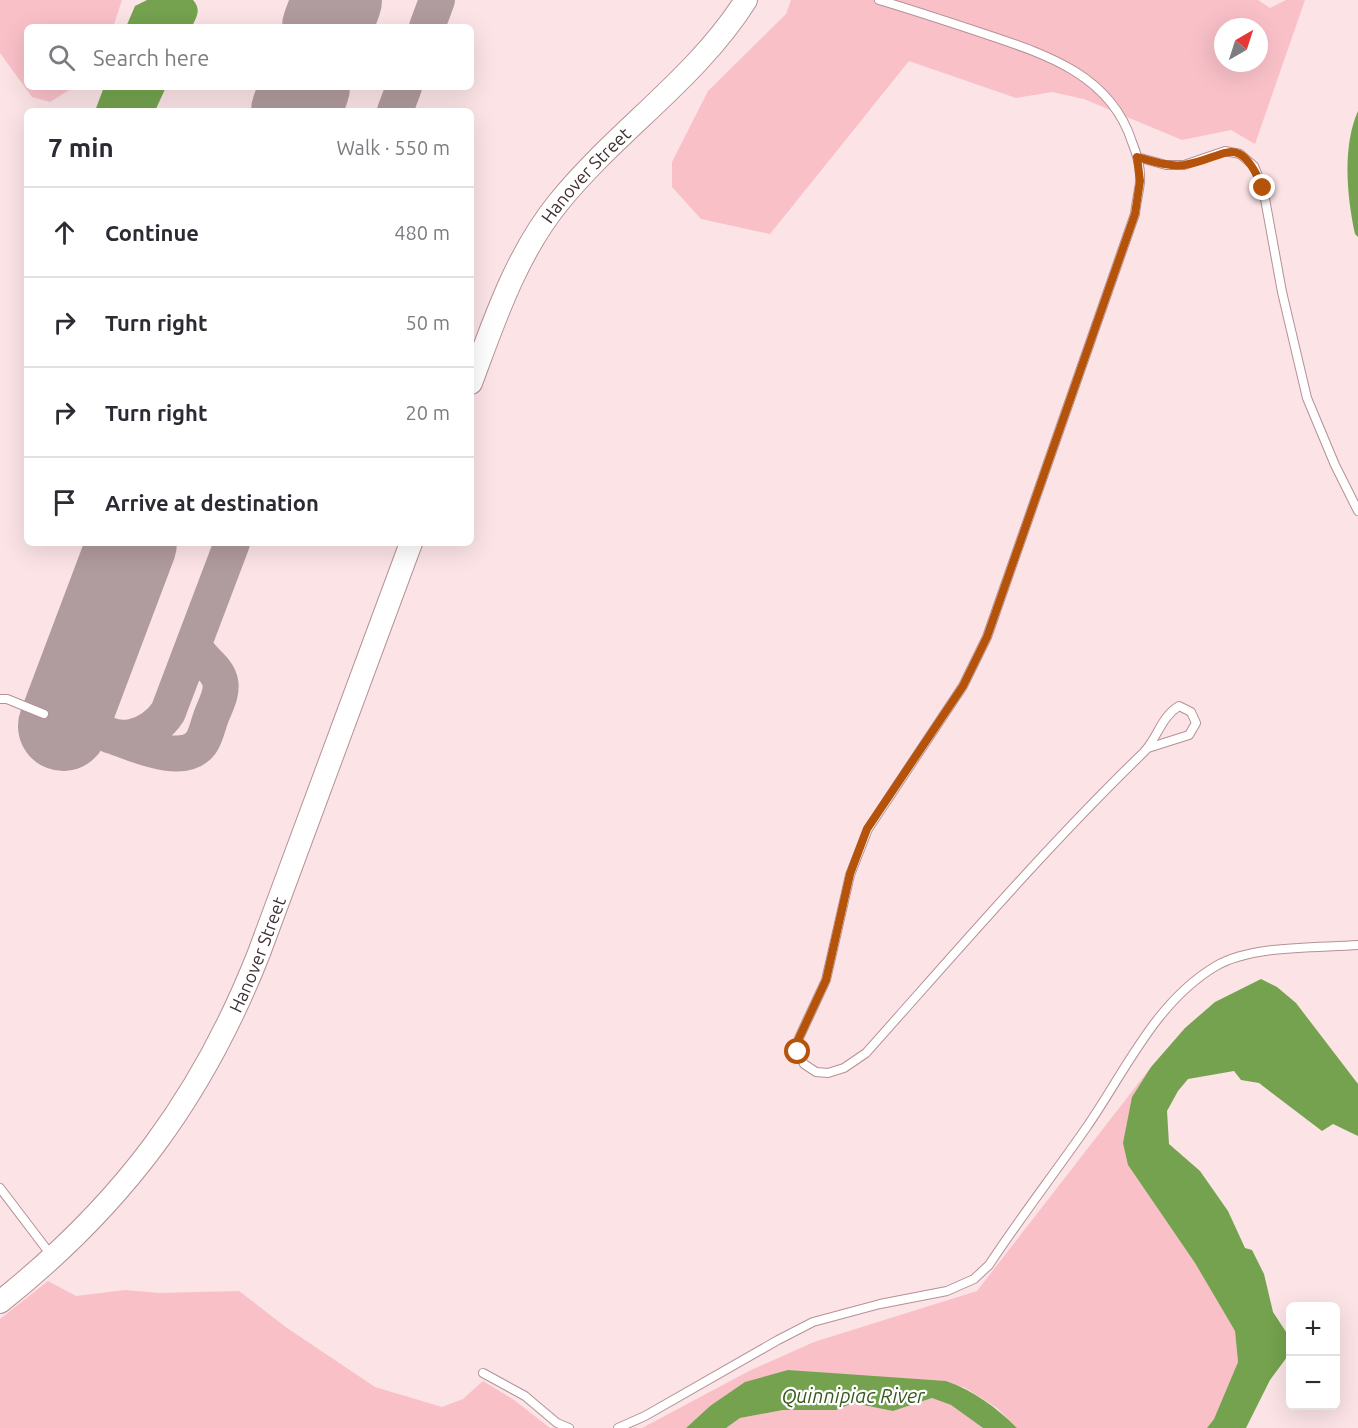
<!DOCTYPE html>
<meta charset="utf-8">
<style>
:root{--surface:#fff;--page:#f7f7f7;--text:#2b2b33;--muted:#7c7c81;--line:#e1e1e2}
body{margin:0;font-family:Ubuntu,sans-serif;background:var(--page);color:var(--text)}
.controls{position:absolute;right:18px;bottom:18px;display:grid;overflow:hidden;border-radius:9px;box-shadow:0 6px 24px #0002}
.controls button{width:54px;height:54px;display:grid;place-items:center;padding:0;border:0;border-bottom:2px solid var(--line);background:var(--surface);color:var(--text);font:30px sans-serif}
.compass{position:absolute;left:1214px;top:18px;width:54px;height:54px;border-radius:50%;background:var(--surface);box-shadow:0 6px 24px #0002;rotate:39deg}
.stop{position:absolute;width:18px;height:18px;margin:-14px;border:4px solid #b45309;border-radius:50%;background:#fff}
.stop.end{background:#b45309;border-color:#fff;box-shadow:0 2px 6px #0008}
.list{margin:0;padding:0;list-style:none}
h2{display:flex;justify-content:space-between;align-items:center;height:78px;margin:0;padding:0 24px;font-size:26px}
h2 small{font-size:20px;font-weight:400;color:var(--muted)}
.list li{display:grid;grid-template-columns:39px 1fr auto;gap:18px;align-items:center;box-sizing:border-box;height:90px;padding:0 24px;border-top:2px solid var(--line)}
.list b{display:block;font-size:22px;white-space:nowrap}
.list em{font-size:20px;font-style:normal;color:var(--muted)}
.icon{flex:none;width:33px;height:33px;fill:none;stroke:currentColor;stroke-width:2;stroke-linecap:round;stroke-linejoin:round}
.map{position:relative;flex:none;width:1358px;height:1428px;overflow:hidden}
.search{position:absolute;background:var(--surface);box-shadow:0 6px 24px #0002;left:24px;top:24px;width:450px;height:66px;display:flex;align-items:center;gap:15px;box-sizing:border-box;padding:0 21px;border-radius:9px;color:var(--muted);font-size:22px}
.panel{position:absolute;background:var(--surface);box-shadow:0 6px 24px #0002;left:24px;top:108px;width:450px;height:438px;border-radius:9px}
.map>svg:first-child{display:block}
</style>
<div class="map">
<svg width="1358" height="1428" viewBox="0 0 1358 1428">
<rect width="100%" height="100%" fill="#fbe3e6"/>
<!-- green -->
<path fill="#f9c0c8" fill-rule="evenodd" d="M0,0H122L113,27H27V87H74L50,102L32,97L0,53Z
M791,0H1258L1270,8L1286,0H1305L1255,144L1231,130L1182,140L1084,99L1052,92L1016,98L909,61L770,234L701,219L672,187V162L708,91L786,14ZM1223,27H1259V63H1223Z
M1151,1067L1132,1097L1128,1165L1195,1263L1235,1331L1238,1362L1214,1419L1207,1428H1017L997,1408L964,1387L788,1370L710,1406L686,1428H642L749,1371L814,1342L977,1291Z
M48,1281L76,1296L125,1290L160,1293L239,1291L287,1328L375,1387L442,1407L463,1399L483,1381L514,1400L550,1428H0V1319Z
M932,1398L951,1405L983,1428H726L740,1418L783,1410H836L853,1403L893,1411Z"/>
<!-- water -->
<path fill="#74a24e" d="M147,0H193C202,10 196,17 192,27H126L135,6Z
M104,87H166L155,111H95Z
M1358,111V237L1355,234C1347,197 1342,147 1358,111Z
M1261,979L1277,987L1296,1003L1358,1084V1136L1333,1124L1322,1131L1259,1083L1241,1080L1234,1071L1188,1079L1178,1091L1167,1111L1169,1144L1200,1171L1228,1211L1245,1248L1252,1250L1264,1274L1273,1312L1290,1338V1353L1270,1380L1246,1428H1207L1214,1419L1238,1362L1235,1331L1195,1263L1128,1165L1123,1143L1132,1097L1151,1067L1185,1028L1215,1002Z
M788,1370L946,1381C974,1391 996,1407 1017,1428H983L951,1405L932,1398L893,1411L853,1403L836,1410H783L740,1418L726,1428H686L710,1406L745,1382Z"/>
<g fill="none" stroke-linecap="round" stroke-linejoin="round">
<!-- taxiway -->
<path stroke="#b09b9e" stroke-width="36" d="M427,27L437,0
M395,111L404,87
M76,692C81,702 85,713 92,722C114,750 152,737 168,712L232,543
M118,738C138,745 184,766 201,743C206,736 208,725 211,717C215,706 223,693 220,681C216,666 198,659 194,644"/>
<!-- runway -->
<path stroke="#b09b9e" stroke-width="90" d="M327,27L337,0
M296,111L305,87
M63,726L132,543"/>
<defs>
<path id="lane" d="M879,0C916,11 952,23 988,35C1048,55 1111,76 1132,142C1137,154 1141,168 1140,182C1139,192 1136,203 1135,214L987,637L963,686L868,829L850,875L826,980L799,1038L798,1052L804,1064L816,1072L828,1073L844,1068L866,1053C957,951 1046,847 1144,752C1158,737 1161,717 1179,706L1191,712L1196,723L1189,735L1148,748
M1137,157L1166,165H1184L1225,151L1240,154L1254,166L1263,188L1282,292L1307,398L1335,465L1358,511
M0,699H7L44,714
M0,1188L51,1255
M483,1373L525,1396L557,1423L569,1428
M618,1428L645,1416L778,1340L813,1322L880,1304L947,1291L974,1279L989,1265C1020,1218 1054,1174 1086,1128C1125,1072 1155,1002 1216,966C1252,945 1316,948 1358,945"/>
<g id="secondary">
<path id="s1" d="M471,383C494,321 516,255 558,203C616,131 696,79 746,0"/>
<path id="s2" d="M0,1302C122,1205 202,1098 259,953L411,543"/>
</g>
</defs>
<!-- lane casing -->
<use href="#lane" stroke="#b59196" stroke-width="10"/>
<!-- secondary casing -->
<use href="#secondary" stroke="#b59196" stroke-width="24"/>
<!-- lane -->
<use href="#lane" stroke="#fff" stroke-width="8"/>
<!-- secondary -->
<use href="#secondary" stroke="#fff" stroke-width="22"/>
</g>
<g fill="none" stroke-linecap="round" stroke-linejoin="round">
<!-- route -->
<path stroke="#b45309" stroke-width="8" d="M798,1052L799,1038L826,980L850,874L867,829L963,686L987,637L1135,214L1140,181L1137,157C1152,161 1169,167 1184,165C1227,158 1238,130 1263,188"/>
</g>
<g text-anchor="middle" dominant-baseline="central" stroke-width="4.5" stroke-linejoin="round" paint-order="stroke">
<!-- street labels -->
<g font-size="18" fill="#403133" stroke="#fff">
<text stroke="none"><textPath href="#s1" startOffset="240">Hanover Street</textPath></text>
<text stroke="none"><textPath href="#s2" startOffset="438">Hanover Street</textPath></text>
</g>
<!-- water labels -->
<g font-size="20" font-style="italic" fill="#39581e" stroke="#fff">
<text x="853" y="1395">Quinnipiac River</text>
</g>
</g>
</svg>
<div class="controls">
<button>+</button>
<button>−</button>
</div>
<svg class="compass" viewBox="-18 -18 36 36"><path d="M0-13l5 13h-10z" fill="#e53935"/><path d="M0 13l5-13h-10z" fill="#7c7c81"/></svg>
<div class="stop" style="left:798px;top:1052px"></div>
<div class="stop end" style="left:1263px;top:188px"></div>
<div class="search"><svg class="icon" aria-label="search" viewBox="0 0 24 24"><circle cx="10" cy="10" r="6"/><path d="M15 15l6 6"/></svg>Search here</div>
<section class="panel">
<h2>7 min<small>Walk · 550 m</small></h2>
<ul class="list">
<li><svg class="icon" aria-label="ahead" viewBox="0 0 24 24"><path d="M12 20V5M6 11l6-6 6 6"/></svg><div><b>Continue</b></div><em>480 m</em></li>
<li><svg class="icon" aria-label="right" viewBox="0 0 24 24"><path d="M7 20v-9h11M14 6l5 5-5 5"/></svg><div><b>Turn right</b></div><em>50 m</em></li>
<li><svg class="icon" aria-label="right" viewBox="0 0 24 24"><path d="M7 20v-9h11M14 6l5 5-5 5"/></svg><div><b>Turn right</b></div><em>20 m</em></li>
<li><svg class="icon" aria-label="arrive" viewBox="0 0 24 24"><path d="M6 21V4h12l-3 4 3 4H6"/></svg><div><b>Arrive at destination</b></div></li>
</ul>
</section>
</div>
